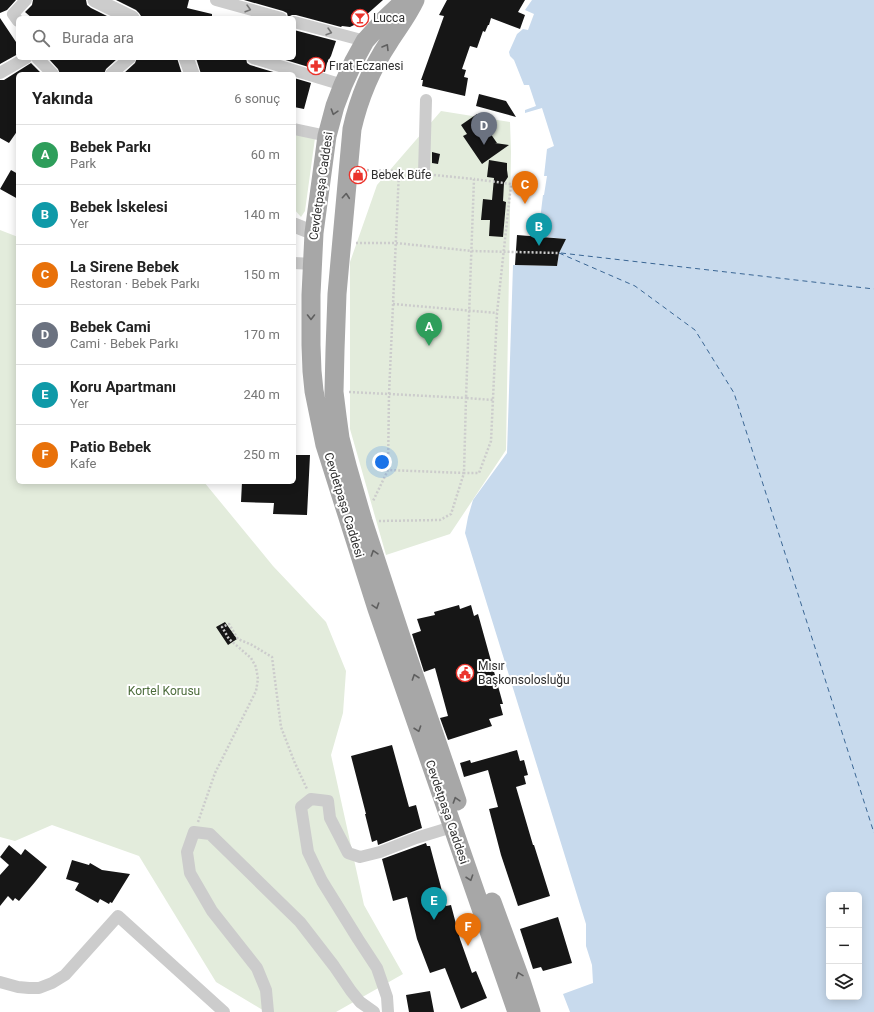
<!DOCTYPE html>
<html lang="tr">
<meta charset="utf-8">
<style>
:root{--surface:#fff;--page:#f6f6f6;--text:#222;--muted:#767676;--line:#e0e0e0;--accent:#eb342c}
body{margin:0;font-family:Roboto,sans-serif;background:var(--page);color:var(--text)}
.controls{position:absolute;right:12px;bottom:12px;display:grid;overflow:hidden;border-radius:6px;box-shadow:0 2px 10px #0003}
.controls button{width:36px;height:36px;display:grid;place-items:center;padding:0;border:0;border-bottom:1px solid var(--line);background:var(--surface);color:var(--text);font:20px sans-serif}
.you{position:absolute;left:382px;top:462px;width:14px;height:14px;margin:-10px;border:3px solid #fff;border-radius:50%;background:#1a73e8;box-shadow:0 0 0 6px #1a73e833}
.badge{display:grid;place-items:center;width:26px;height:26px;border-radius:50%;background:var(--accent);color:#fff;font-size:13px;font-weight:700}
.pin{position:absolute;translate:-50% -33px;filter:drop-shadow(0 1px 2px #0008)}
.pin::after{content:'';position:absolute;top:21px;width:14px;height:12px;background:inherit;clip-path:polygon(0 0,100% 0,50% 100%)}
.list{margin:0;padding:0;list-style:none}
h2{display:flex;justify-content:space-between;align-items:center;height:52px;margin:0;padding:0 16px;font-size:17px}
h2 small{font-size:13px;font-weight:400;color:var(--muted)}
.list li{display:grid;grid-template-columns:26px 1fr auto;gap:12px;align-items:center;box-sizing:border-box;height:60px;padding:0 16px;border-top:1px solid var(--line)}
.list b{display:block;font-size:15px;white-space:nowrap}
.list p{margin:0;font-size:13px;white-space:nowrap;color:var(--muted)}
.list em{font-size:13px;font-style:normal;color:var(--muted)}
.icon{flex:none;width:22px;height:22px;fill:none;stroke:currentColor;stroke-width:2;stroke-linecap:round;stroke-linejoin:round}
.map{position:relative;flex:none;width:874px;height:1012px;overflow:hidden}
.search{position:absolute;background:var(--surface);box-shadow:0 2px 10px #0003;left:16px;top:16px;width:280px;height:44px;display:flex;align-items:center;gap:10px;box-sizing:border-box;padding:0 14px;border-radius:6px;color:var(--muted);font-size:15px}
.panel{position:absolute;background:var(--surface);box-shadow:0 2px 10px #0003;left:16px;top:72px;width:280px;height:412px;border-radius:6px}
.map>svg:first-child{display:block}
</style>
<div class="map">
<svg width="874" height="1012" viewBox="0 0 874 1012">
<rect width="100%" height="100%" fill="#fff"/>
<!-- green -->
<path fill="#e3ecdc" d="M441,111L510,122L511,152L506,450L450,534L386,555L350,429V262L377,185Z
M294,134L315,138L305,211L301,217L294,209Z
M0,230L18,237V482H204L273,566L326,622L346,671L343,713L331,755L364,905L403,974L336,1012H266L216,982L139,856L52,825L15,841L0,837Z"/>
<!-- water -->
<path fill="#c8daed" fill-rule="evenodd" d="M532,0H874V1012H570L563,994L593,983L592,965L586,946V924L465,533L468,517L473,500L507,453L513,265L557,266L559,253L565,239L538,236L543,195H544L547,176H544L547,149L554,146L542,108L525,113V110L536,106L529,85H524L514,60L510,56L509,52L517,34L523,29L528,30L534,14L525,10ZM829,895H859V997H829Z"/>
<g fill="none" stroke-linecap="round" stroke-linejoin="round">
<!-- ferry -->
<path stroke="#3a6694" stroke-width="1" stroke-dasharray="5 4" stroke-linecap="butt" d="M559,253L635,286L695,330L734,393L874,833
M561,253L874,289"/>
</g>
<!-- building -->
<path fill="#161616" d="M0,0H16L7,10L0,13Z
M33,0H86L87,5L91,8L111,18H32L25,12L32,5Z
M116,0H189L187,8L212,14V18H147L141,16L139,13L136,10Z
M244,0H383L356,24L350,27L342,26L341,27L296,15H292L288,17L287,13L283,11Z
M447,0H525L518,12L525,15L520,29L491,18L489,25H488L485,32L483,31L477,48L470,46L462,69L466,70L464,77L468,78L465,96L422,86L423,80H421L444,16L439,15Z
M0,18L18,45V54L0,64Z
M294,30L336,41L331,56L327,63L325,72L279,58H294Z
M48,58H118L106,69L104,74H60L58,69Z
M137,58H177L182,74H123L135,63Z
M196,58H246L247,63L250,65L280,74H201Z
M31,63L42,74H18V130L9,143L0,138V80H4Z
M294,78L311,83L304,109L294,107Z
M479,94L506,101L516,117L476,106Z
M477,114L497,143H495L509,145L482,164L463,136L467,134L461,125Z
M432,152L440,154L438,164L432,163Z
M489,160L507,163V170L508,177L504,183L503,201L506,202L503,237L489,236L490,220H481L483,199L492,200L494,178L487,177Z
M11,170L18,174V199L0,189Z
M517,235L566,239L559,253L557,266L515,265Z
M294,455H310L307,515L273,514L274,503L241,502L242,482H294Z
M459,605L460,609L471,605L474,616L478,614L503,704H500L503,715L489,719L492,726L448,740L440,718L448,716L435,668L424,672L412,634L421,631L417,619L435,615L434,612Z
M225,622L237,639L228,645L216,627Z
M392,745L409,807L416,805L422,828L378,845L377,840L372,842L365,814H366L351,756Z
M517,750L520,761L524,760L528,775L524,776L526,784L516,787L533,845H534L550,896L518,906L501,855L489,809L498,807L488,770L464,777L460,763L470,760L471,763Z
M426,843L427,846H430L446,906L451,905L460,939L472,973L476,971L487,998L461,1009L445,968L430,973L417,939L407,897L393,901L382,859Z
M9,845L21,855L25,849L47,867L35,882L19,901L15,898L13,901L8,896L0,906V875L9,865L0,857Z
M72,860L89,865L90,863L102,870L130,874L112,903L110,902L109,904L100,899L98,903L75,890L79,883L66,879Z
M558,917L572,963L543,971L541,967L533,969L520,929Z
M430,991L434,1012H409L406,995Z"/>
<g fill="none" stroke-linecap="round" stroke-linejoin="round">
<!-- path -->
<path stroke="#ccc" stroke-width="2.5" stroke-dasharray="2 2" stroke-linecap="butt" d="M363,170L399,171
M434,175L474,179L466,398L493,400
M356,243H396L472,251L559,253
M393,304L497,313
M349,392L389,394L466,398L464,473L388,470L373,501
M388,470L389,394L399,171L413,173
M379,521L440,520L451,514L464,473H479L491,441L497,313L511,184L474,179
M198,822L215,773L256,691L258,679L256,667L251,658L229,639L222,627L229,624L238,639L252,645L272,657L281,727L294,761L307,789"/>
<!-- minor -->
<path stroke="#ccc" stroke-width="12" d="M216,0L281,18
M18,21L13,14L26,0
M294,22L365,41
M37,58L53,74
M253,58L343,85
M0,73L26,58
M111,74L130,58
M294,129L327,136
M424,174L426,100
M294,263L313,264
M0,982L18,987L29,988H39L52,983L65,975L118,916L224,1012
M268,1012L266,990L257,968L212,911L190,873L187,852L194,832L210,834L300,922L334,966L351,991L360,1002L374,1012
M388,1012L387,997L377,968L358,939L322,881L308,852L301,807L311,799L328,801L330,818L348,853L360,857L380,852L416,838L452,827"/>
<!-- tertiary -->
<path stroke="#ccc" stroke-width="15" d="M95,0L132,18
M186,58L192,74
M294,225L314,233"/>
<!-- primary -->
<path stroke="#a7a7a7" stroke-width="19" d="M407,0L401,4L384,20L365,41L354,61L343,85L335,106L327,136L314,233L311,295V345L312,371L314,391L325,445L377,609L517,1012
M415,0C408,15 398,28 389,42C371,69 359,98 352,129L337,294L335,350L334,392L337,416L340,438L348,469L363,521L403,643L457,801
M492,902L521,981L531,1012"/>
</g>
<!-- one-way arrows -->
<defs><path id="oneway-chevron" d="M-2-3.5L2.5 0L-2 3.5" fill="none" stroke-width="1.6" stroke-linecap="round" stroke-linejoin="round"/></defs>
<g stroke="#767676">
<use href="#oneway-chevron" transform="translate(248 9) rotate(16)"/>
<use href="#oneway-chevron" transform="translate(329 32) rotate(16)"/>
</g>
<g stroke="#5f5f5f">
<use href="#oneway-chevron" transform="translate(386 47) rotate(-59)"/>
<use href="#oneway-chevron" transform="translate(334 112) rotate(107)"/>
<use href="#oneway-chevron" transform="translate(346 196) rotate(-85)"/>
<use href="#oneway-chevron" transform="translate(311 317) rotate(90)"/>
<use href="#oneway-chevron" transform="translate(374 553) rotate(-108)"/>
<use href="#oneway-chevron" transform="translate(376 606) rotate(72)"/>
<use href="#oneway-chevron" transform="translate(415 677) rotate(-109)"/>
<use href="#oneway-chevron" transform="translate(418 729) rotate(71)"/>
<use href="#oneway-chevron" transform="translate(456 800) rotate(-108)"/>
<use href="#oneway-chevron" transform="translate(470 878) rotate(71)"/>
<use href="#oneway-chevron" transform="translate(519 975) rotate(-110)"/>
</g>
<!-- icons -->
<defs>
<symbol id="bar-ring" viewBox="-11 -11 22 22"><circle r="9.5" fill="#fff" stroke="#eb342c" stroke-width="1.5"/><path d="M-6-5H6L.8 .8V4.5H3.5V6h-7V4.5H-.8V.8Z" fill="#eb342c"/></symbol>
<symbol id="pharmacy-ring" viewBox="-11 -11 22 22"><circle r="9.5" fill="#fff" stroke="#eb342c" stroke-width="1.5"/><path d="M-2-6h4v4h4v4h-4v4h-4v-4h-4v-4h4Z" fill="#eb342c"/></symbol>
<symbol id="shop-ring" viewBox="-11 -11 22 22"><circle r="9.5" fill="#fff" stroke="#eb342c" stroke-width="1.5"/><path d="M-5-2.5h2.3a2.7 3.5 0 0 1 5.4 0H5L5.5 6h-11ZM-1.5-2.5h3a1.5 2.3 0 0 0-3 0Z" fill="#eb342c"/></symbol>
<symbol id="civic-ring" viewBox="-11 -11 22 22"><circle r="9.5" fill="#fff" stroke="#eb342c" stroke-width="1.5"/><path d="M-.6-6.5H3V-4.5H.6V-3L4-1V1h2V6H-6V1h2V-1L-.6-3ZM-1.2 2.5V6h2.4V2.5Z" fill="#eb342c"/></symbol>
</defs>
<g fill-rule="evenodd">
<use href="#bar-ring" x="350" y="8" width="20" height="20"/>
<use href="#pharmacy-ring" x="306" y="56" width="20" height="20"/>
<use href="#shop-ring" x="348" y="165" width="20" height="20"/>
<use href="#civic-ring" x="455" y="663" width="20" height="20"/>
</g>
<g text-anchor="middle" dominant-baseline="central" stroke-width="4" stroke-linejoin="round" paint-order="stroke">
<!-- poi labels -->
<g font-size="12" fill="#2f2f2f" stroke="#fff" text-anchor="start">
<text x="373" y="18">Lucca</text>
<text x="329" y="66">Fırat Eczanesi</text>
<text x="371" y="175">Bebek Büfe</text>
<text x="478" y="666">Mısır<tspan x="478" dy="14">Başkonsolosluğu</tspan></text>
</g>
<!-- street labels -->
<g font-size="12" fill="#2f2f2f" stroke="#fff">
<text transform="translate(321 186) rotate(-82)">Cevdetpaşa Caddesi</text>
<text transform="translate(344 505) rotate(73)">Cevdetpaşa Caddesi</text>
<text transform="translate(447 812) rotate(71)">Cevdetpaşa Caddesi</text>
</g>
<!-- park labels -->
<g font-size="12" fill="#4c6c3b" stroke="#fff">
<text x="164" y="691">Kortel Korusu</text>
</g>
</g>
</svg>
<div class="controls">
<button>+</button>
<button>−</button>
<button><svg class="icon" aria-label="layers" viewBox="0 0 24 24"><path d="M12 4l9 5-9 5-9-5zM3 14l9 5 9-5"/></svg></button>
</div>
<div class="you"></div>
<div class="pin badge" style="left:429px;top:346px;background:#2e9e5b">A</div>
<div class="pin badge" style="left:539px;top:246px;background:#0f9aa8">B</div>
<div class="pin badge" style="left:525px;top:204px;background:#e8710a">C</div>
<div class="pin badge" style="left:484px;top:145px;background:#6b7280">D</div>
<div class="pin badge" style="left:434px;top:920px;background:#0f9aa8">E</div>
<div class="pin badge" style="left:468px;top:946px;background:#e8710a">F</div>
<div class="search"><svg class="icon" aria-label="search" viewBox="0 0 24 24"><circle cx="10" cy="10" r="6"/><path d="M15 15l6 6"/></svg>Burada ara</div>
<section class="panel">
<h2>Yakında<small>6 sonuç</small></h2>
<ul class="list">
<li><span class="badge" style="background:#2e9e5b">A</span><div><b>Bebek Parkı</b><p>Park</p></div><em>60 m</em></li>
<li><span class="badge" style="background:#0f9aa8">B</span><div><b>Bebek İskelesi</b><p>Yer</p></div><em>140 m</em></li>
<li><span class="badge" style="background:#e8710a">C</span><div><b>La Sirene Bebek</b><p>Restoran · Bebek Parkı</p></div><em>150 m</em></li>
<li><span class="badge" style="background:#6b7280">D</span><div><b>Bebek Cami</b><p>Cami · Bebek Parkı</p></div><em>170 m</em></li>
<li><span class="badge" style="background:#0f9aa8">E</span><div><b>Koru Apartmanı</b><p>Yer</p></div><em>240 m</em></li>
<li><span class="badge" style="background:#e8710a">F</span><div><b>Patio Bebek</b><p>Kafe</p></div><em>250 m</em></li>
</ul>
</section>
</div>
